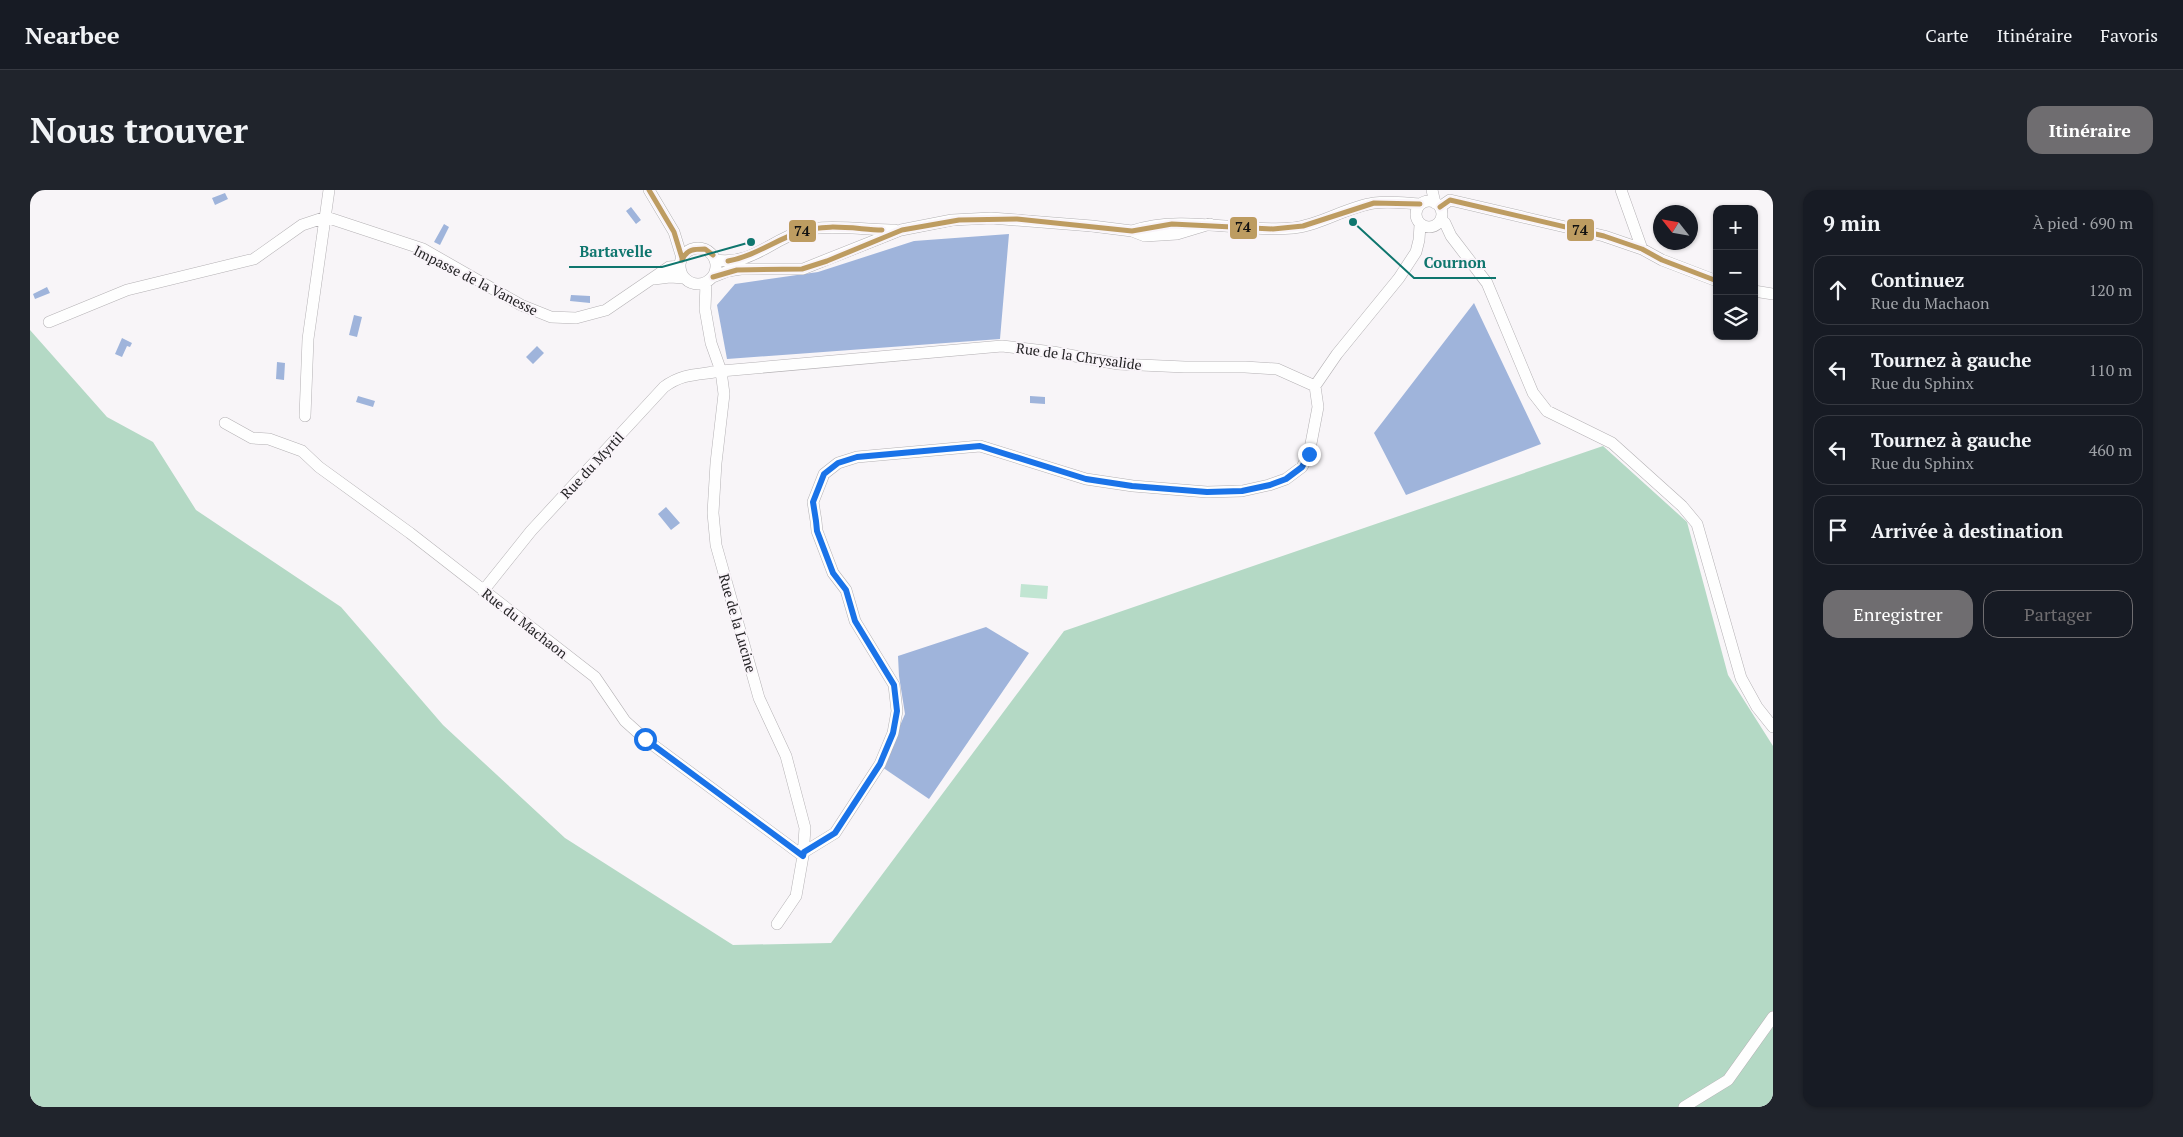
<!DOCTYPE html>
<html lang="fr">
<meta charset="utf-8">
<style>
:root{--surface:#171b24;--page:#20242c;--text:#f1f3f6;--muted:#9ea1a6;--line:#363941;--accent:#6f6d70}
body{margin:0;font-family:"PT Serif",serif;background:var(--page);color:var(--text)}
.controls{position:absolute;right:15px;top:15px;display:grid;overflow:hidden;border-radius:10px;box-shadow:0 1px 4px #0004}
.controls button{width:45px;height:45px;display:grid;place-items:center;padding:0;border:0;border-bottom:1px solid var(--line);background:var(--surface);color:var(--text);font:25px sans-serif}
.compass{position:absolute;left:1623px;top:15px;width:45px;height:45px;border-radius:50%;background:var(--surface);box-shadow:0 1px 4px #0004;rotate:301deg}
.stop{position:absolute;width:15px;height:15px;margin:-11px;border:4px solid #1a73e8;border-radius:50%;background:#fff}
.stop.end{background:#1a73e8;border-color:#fff;box-shadow:0 1px 5px #0008}
.list{margin:0;padding:0;list-style:none}
h2{display:flex;justify-content:space-between;align-items:center;height:65px;margin:0;padding:0 20px;font-size:21px}
h2 small{font-size:16px;font-weight:400;color:var(--muted)}
.list li{display:grid;grid-template-columns:32px 1fr auto;gap:15px;align-items:center;box-sizing:border-box;height:70px;margin:0 10px 10px;padding:0 10px;border:1px solid var(--line);border-radius:15px}
.list b{display:block;font-size:19px;white-space:nowrap}
.list p{margin:0;font-size:16px;white-space:nowrap;color:var(--muted)}
.list em{font-size:16px;font-style:normal;color:var(--muted)}
.actions{display:flex;gap:10px;padding:15px 20px}
.actions a{flex:1;padding:11px 0;border:1px solid var(--accent);border-radius:15px;text-align:center;font-size:18px;color:var(--accent)}
.actions .main{background:var(--accent);color:#fff}
.icon{flex:none;width:28px;height:28px;fill:none;stroke:currentColor;stroke-width:2;stroke-linecap:round;stroke-linejoin:round}
.map{position:relative;flex:none;width:1743px;height:917px;overflow:hidden;border-radius:15px}
header{display:flex;align-items:center;gap:30px;box-sizing:border-box;height:70px;padding:0 25px;background:var(--surface);border-bottom:1px solid var(--line)}
header strong{font-size:24px}
nav{display:flex;gap:28px;margin-inline-start:auto;font-size:18px}
.intro{display:flex;align-items:center;justify-content:space-between;box-sizing:border-box;height:120px;padding:0 30px}
h1{margin:0;font-size:35px}
.button{padding:12px 22px;border-radius:15px;background:var(--accent);color:#fff;font-size:18px;font-weight:700}
main{display:flex;gap:30px;padding:0 30px}
aside{flex:1;background:var(--surface);border-radius:15px;box-shadow:0 1px 4px #0004}
.map>svg:first-child{display:block}
</style>
<header>
<strong>Nearbee</strong>
<nav><a>Carte</a><a>Itinéraire</a><a>Favoris</a></nav>
</header>
<div class="intro"><h1>Nous trouver</h1><a class="button">Itinéraire</a></div>
<main>
<div class="map">
<svg width="1743" height="917" viewBox="0 0 1743 917">
<rect width="100%" height="100%" fill="#f8f5f8"/>
<!-- green -->
<path fill="#c1e5d2" d="M991,394L1018,396L1017,409L990,407Z"/>
<!-- forest -->
<path fill="#b4d9c5" d="M0,140L77,227L123,252L166,320L311,417L413,535L535,648L703,755L801,753L1034,441L1573,256L1657,332L1698,485L1743,556V917H0Z"/>
<!-- water -->
<path fill="#9fb4db" d="M195,3L198,9L185,15L182,8Z
M601,17L611,30L606,34L596,21Z
M414,34L419,37L410,55L404,52Z
M979,44L970,149L697,169L687,115L705,94L788,82L884,51Z
M17,97L20,103L5,109L3,104Z
M541,105L560,106V113L540,111Z
M1444,113L1511,254L1376,305L1344,243Z
M324,125L332,127L327,147L319,145Z
M92,148L102,153L100,157L97,156L92,167L85,164Z
M507,156L514,163L503,174L496,167Z
M247,172L255,173L254,190L246,189Z
M328,206L345,211L343,217L326,212Z
M1000,206L1015,207V214L1000,213Z
M636,317L650,333L641,340L628,324Z
M956,437L999,463L899,609L852,577L875,524L869,486L868,466Z"/>
<g fill="none" stroke-linecap="round" stroke-linejoin="round">
<defs>
<path id="street" d="M619,0L644,42L652,68
M1402,0L1405,13
M1591,0L1612,59
M1386 24a13 13 0 1 1 26 0a13 13 0 1 1-26 0Z
M1410,17L1420,10L1574,46L1612,59L1632,70L1687,91
M1411,30L1415,33L1421,46L1457,93L1503,203L1517,221L1582,253L1652,316L1667,334L1711,488L1727,517L1743,537
M1102,41C1154,24 1210,43 1263,38C1291,35 1316,17 1344,13C1359,11 1374,13 1390,14
M650 76a18 18 0 1 1 36 0a18 18 0 1 1-36 0Z
M685,70C724,75 738,51 772,41C793,34 840,40 865,40
M683,87L698,81L711,79H773L871,40L922,30L961,28L1062,36L1102,41L1115,46L1147,44L1180,34
M624,89L640,87L654,88
M676,93L675,119L681,153L691,181L694,204L686,273L683,323L686,355L729,508L756,566L775,638L773,666L766,706L747,734
M1724,101L1743,104
M19,132L97,100L224,69L272,35L296,27L393,59L491,115L521,127L546,128L576,120L639,77L650,76
M275,226L278,149L299,0
M195,233L222,248L239,249L272,261L289,277L380,343L565,487L595,531L615,549L773,666
M453,401L501,341L634,197C653,183 668,185 691,181L972,156L1023,162L1088,174L1155,177H1215L1247,179L1285,196L1307,164L1369,88L1386,62L1389,50L1390,35
M774,662L805,643L850,574L863,543L867,521L864,495L825,431L816,400L803,383L787,341L786,331L783,312L794,284L808,273L827,267L950,256L1056,289L1103,296L1177,302L1212,301L1239,295L1256,289L1272,277L1279,264L1288,217L1285,196
M1654,917L1698,890L1743,827"/>
</defs>
<!-- street casing -->
<use href="#street" stroke="#b4b1b4" stroke-width="12"/>
<!-- street -->
<use href="#street" stroke="#fefefe" stroke-width="11"/>
<defs>
<path id="bus-1" d="M619,0L644,42L652,68
M1410,17L1420,10L1574,46L1612,59L1632,70L1687,91
M652,70C657,59 664,59 675,59L683,65
M698,71C725,66 745,50 770,42C796,33 825,39 852,40
M683,87L707,80L772,79L797,71L872,40L929,30L987,29L1102,41L1142,34L1243,39L1273,36L1344,13L1390,14"/>
</defs>
<!-- bus-1 casing -->
<use href="#bus-1" stroke="#f9f4f9" stroke-width="9"/>
<!-- bus-1 -->
<use href="#bus-1" stroke="#bd9c61" stroke-width="5"/>
</g>
<g fill="none" stroke-linecap="round" stroke-linejoin="round">
<!-- route -->
<path stroke="#1a73e8" stroke-width="6" d="M615,549L773,666L774,662L805,643L850,574L863,543L867,521L864,495L825,431L816,400L803,383L787,341L786,331L783,312L794,284L808,273L827,267L950,256L1056,289L1102,296L1177,302L1212,301L1240,295L1256,289L1272,277L1279,264"/>
</g>
<g text-anchor="middle" dominant-baseline="central" stroke-width="4" stroke-linejoin="round" paint-order="stroke">
<!-- street labels -->
<g font-size="14" fill="#252426" stroke="#f9f4f9">
<text transform="translate(446 90) rotate(27)">Impasse de la Vanesse</text>
<text transform="translate(1049 166) rotate(8)">Rue de la Chrysalide</text>
<text transform="translate(562 275) rotate(-47)">Rue du Myrtil</text>
<text transform="translate(495 433) rotate(38)">Rue du Machaon</text>
<text transform="translate(708 433) rotate(74)">Rue de la Lucine</text>
</g>
</g>
<!-- callouts -->
<path fill="none" stroke="#0f766e" stroke-width="2" d="M721 52L632 77H539M1323 32L1384 88H1466"/>
<g fill="#0f766e" stroke="#f9f4f9" stroke-width="2">
<circle cx="721" cy="52" r="5"/>
<circle cx="1323" cy="32" r="5"/>
</g>
<g font-size="15" text-anchor="middle" font-weight="bold" fill="#0f766e" stroke="#f9f4f9" stroke-width="4" stroke-linejoin="round" paint-order="stroke">
<text x="586" y="67">Bartavelle</text>
<text x="1425" y="78">Cournon</text>
</g>
<g stroke="#f9f4f9" stroke-width="2">
<rect x="1199" y="26" width="29" height="24" rx="5" fill="#bd9c61"/>
<rect x="1536" y="28" width="29" height="24" rx="5" fill="#bd9c61"/>
<rect x="758" y="29" width="29" height="24" rx="5" fill="#bd9c61"/>
</g>
<g font-size="14" text-anchor="middle" font-weight="bold" fill="#111">
<text x="1213" y="42">74</text>
<text x="1550" y="45">74</text>
<text x="772" y="46">74</text>
</g>
</svg>
<div class="controls">
<button>+</button>
<button>−</button>
<button><svg class="icon" aria-label="layers" viewBox="0 0 24 24"><path d="M12 4l9 5-9 5-9-5zM3 14l9 5 9-5"/></svg></button>
</div>
<svg class="compass" viewBox="-18 -18 36 36"><path d="M0-13l5 13h-10z" fill="#e53935"/><path d="M0 13l5-13h-10z" fill="#9ea1a6"/></svg>
<div class="stop" style="left:615px;top:549px"></div>
<div class="stop end" style="left:1279px;top:264px"></div>
</div>
<aside>
<h2>9 min<small>À pied · 690 m</small></h2>
<ul class="list">
<li><svg class="icon" aria-label="ahead" viewBox="0 0 24 24"><path d="M12 20V5M6 11l6-6 6 6"/></svg><div><b>Continuez</b><p>Rue du Machaon</p></div><em>120 m</em></li>
<li><svg class="icon" aria-label="left" viewBox="0 0 24 24"><path d="M17 20v-9H6M10 6l-5 5 5 5"/></svg><div><b>Tournez à gauche</b><p>Rue du Sphinx</p></div><em>110 m</em></li>
<li><svg class="icon" aria-label="left" viewBox="0 0 24 24"><path d="M17 20v-9H6M10 6l-5 5 5 5"/></svg><div><b>Tournez à gauche</b><p>Rue du Sphinx</p></div><em>460 m</em></li>
<li><svg class="icon" aria-label="arrive" viewBox="0 0 24 24"><path d="M6 21V4h12l-3 4 3 4H6"/></svg><div><b>Arrivée à destination</b></div></li>
</ul>
<div class="actions"><a class="main">Enregistrer</a><a>Partager</a></div>
</aside>
</main>
